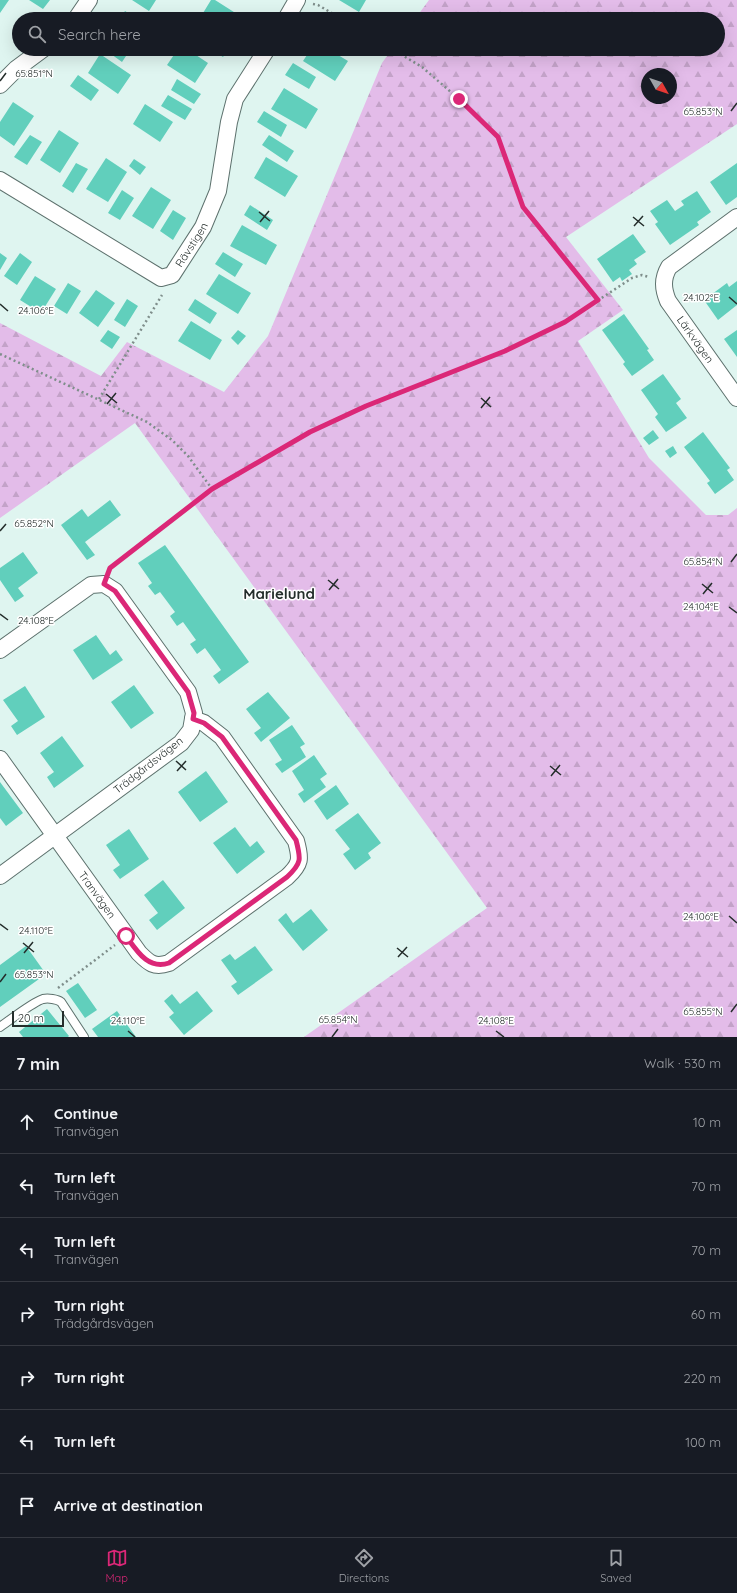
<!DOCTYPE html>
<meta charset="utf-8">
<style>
:root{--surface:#171b24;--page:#20242c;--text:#f1f3f6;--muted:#9ea1a6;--line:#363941;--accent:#db2777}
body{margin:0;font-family:Quicksand,sans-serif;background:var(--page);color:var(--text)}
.compass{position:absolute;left:641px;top:68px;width:36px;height:36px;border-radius:50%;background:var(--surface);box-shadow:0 4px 16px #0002;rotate:130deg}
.scale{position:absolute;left:12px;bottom:10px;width:52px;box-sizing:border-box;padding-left:4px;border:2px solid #242d2b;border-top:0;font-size:11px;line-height:14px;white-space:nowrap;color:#242d2b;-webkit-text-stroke:3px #fff;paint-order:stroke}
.stop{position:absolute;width:12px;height:12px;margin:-9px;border:3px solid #db2777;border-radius:50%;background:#fff}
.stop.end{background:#db2777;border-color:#fff;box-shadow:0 1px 4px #0008}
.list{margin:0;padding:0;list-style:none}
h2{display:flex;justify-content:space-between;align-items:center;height:52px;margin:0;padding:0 16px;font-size:17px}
h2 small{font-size:13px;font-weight:400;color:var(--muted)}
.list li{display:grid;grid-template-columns:26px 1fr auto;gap:12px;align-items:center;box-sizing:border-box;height:64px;padding:0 16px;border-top:1px solid var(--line)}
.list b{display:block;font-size:15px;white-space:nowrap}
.list p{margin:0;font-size:13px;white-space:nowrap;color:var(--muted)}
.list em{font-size:13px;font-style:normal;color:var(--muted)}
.icon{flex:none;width:22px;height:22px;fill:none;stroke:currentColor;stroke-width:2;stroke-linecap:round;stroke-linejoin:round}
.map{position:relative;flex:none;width:737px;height:1037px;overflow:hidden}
.search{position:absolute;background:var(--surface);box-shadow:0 4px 16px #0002;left:12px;right:12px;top:12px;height:44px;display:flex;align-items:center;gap:10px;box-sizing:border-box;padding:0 14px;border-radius:22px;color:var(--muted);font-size:15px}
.sheet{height:500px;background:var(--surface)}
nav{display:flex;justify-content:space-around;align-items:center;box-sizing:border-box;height:56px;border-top:1px solid var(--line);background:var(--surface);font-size:11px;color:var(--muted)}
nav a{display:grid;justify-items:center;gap:2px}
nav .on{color:var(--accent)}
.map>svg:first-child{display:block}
</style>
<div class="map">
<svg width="737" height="1037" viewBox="0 0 737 1037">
<defs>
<pattern id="forest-firs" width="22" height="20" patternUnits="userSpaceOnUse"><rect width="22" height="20" fill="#e3bce9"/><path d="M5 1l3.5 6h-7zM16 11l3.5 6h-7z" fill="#c3a2c8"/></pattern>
</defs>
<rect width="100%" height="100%" fill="#dff5f0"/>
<!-- forest -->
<path fill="url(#forest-firs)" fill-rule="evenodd" d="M429,0H737V124L566,237L623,310L578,341L649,458L706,515H728L737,508V1037H304L487,908L135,423L0,518V323L101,376L127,342L224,392L268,336L382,63L392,49H718V19H415ZM647,74H671V98H647Z"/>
<!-- building -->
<path fill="#61cfbc" d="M0,0H9L0,13Z
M29,0H50L43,9Z
M132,0H156L149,11Z
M211,0H215L237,14L233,19L200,18Z
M339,0H366L359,12Z
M125,11L138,19H120Z
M104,49H129L130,50L122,62Z
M178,49H187L208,63L195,83L167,65Z
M210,49H229L223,57Z
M311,49H328L348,61L335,81L303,61Z
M100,54L131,75L118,94L88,73Z
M293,63L316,77L309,89L285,75Z
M78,75L99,90L91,101L70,86Z
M177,79L201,94L194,104L171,90Z
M284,88L318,109L306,129L271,109Z
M168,95L192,109L185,120L161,106Z
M13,102L34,116L14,146L0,136V122Z
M145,104L173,122L160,142L133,124Z
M264,111L287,125L281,137L257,122Z
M59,130L79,143L60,173L40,160Z
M30,135L42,142L27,165L14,157Z
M269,135L294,151L287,162L262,145Z
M266,157L298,176L285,197L254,178Z
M106,158L127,172L108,202L86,189Z
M134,159L146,167L140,175L129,166Z
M76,163L88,169L73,193L62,186Z
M737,163V197L726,205L710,182Z
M151,187L171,200L153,229L132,216Z
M122,190L134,198L120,220L108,213Z
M697,191L711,212L697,222L699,225L670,245L655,224L658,222L650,211L667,200L675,211L684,205L681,201Z
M250,205L273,220L267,230L244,215Z
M173,210L186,218L173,240L160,231Z
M242,225L277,245L266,265L230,246Z
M633,234L646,252L634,260L637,264L629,270L632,274L622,281L620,277L613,282L597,259Z
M223,252L243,264L235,277L215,264Z
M0,253L7,258L0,270Z
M20,253L32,262L17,285L4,276Z
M219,274L251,293L238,314L206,294Z
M35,276L56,289L41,313L20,300Z
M737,281V305L718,320L704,300L727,283L729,287Z
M68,283L81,291L67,314L54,306Z
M96,290L115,303L98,327L79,313Z
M127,299L138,306L125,327L114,320Z
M195,299L217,313L210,324L188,310Z
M624,314L649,349L647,350L654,360L632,376L623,364L625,362L602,330Z
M191,321L222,340L210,360L178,341Z
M108,330L120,337L112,349L100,341Z
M238,330L246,336L238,345L231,338Z
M737,330V357L724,339Z
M663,374L681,399L676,403L687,418L666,432L655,417L658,414L641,390Z
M653,430L659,438L649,445L643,438Z
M703,432L730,468L727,470L734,480L715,494L707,483L710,481L684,447Z
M673,446L677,453L670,458L665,451Z
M110,500L121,515L85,542L95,555L87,560L61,525L82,509L88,517Z
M165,545L249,662L219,684L213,676L221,670L205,648L197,654L190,644L196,640L183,622L177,626L170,616L175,612L160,592L155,595L148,586L152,583L138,563Z
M23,552L38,573L18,588L24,596L15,602L0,580V568Z
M96,635L110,655L116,650L123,660L93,680L73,650Z
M134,685L154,713L131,729L111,702Z
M25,686L45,717L17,735L11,726L18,721L3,700Z
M268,692L290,718L261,742L254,733L261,728L246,709Z
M292,725L305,744L300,747L306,757L282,773L275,764L282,760L269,740Z
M62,736L84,766L54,788L47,777L54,772L40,753Z
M314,755L327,774L320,779L326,787L304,803L298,794L304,790L292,771Z
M206,771L228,802L200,822L178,792Z
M0,782L23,813L6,826L0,818Z
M336,785L349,804L327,820L314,801Z
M358,813L381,843L368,853L371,858L355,870L343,854L350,849L335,830Z
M235,827L250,847L257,841L265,852L237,874L213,843Z
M129,829L149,859L120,879L113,870L120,865L106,845Z
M163,880L185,908L157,930L149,920L158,913L144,895Z
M311,909L328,930L303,951L278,920L286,913L293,923Z
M26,946L46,974L0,1007V965Z
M255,946L273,970L238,995L231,986L237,982L221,960L230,954L235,960Z
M78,983L97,1010L85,1018L66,991Z
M197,991L213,1011L184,1035L169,1017L174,1013L164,1001L172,994L180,1004Z
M47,1009L69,1036L68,1037H23L19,1032Z
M117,1011L136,1037H98L92,1029Z"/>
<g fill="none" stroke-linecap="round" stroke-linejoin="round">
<defs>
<path id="lane" d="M0,1027C10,1020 33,1002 43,999C48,998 57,999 61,1002L84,1037"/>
<g id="street">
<path d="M76,19L89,0"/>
<path d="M286,19L297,0"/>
<path d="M0,85L16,69L43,49"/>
<path id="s1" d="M0,180L161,278L172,275L203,227L218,191L229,122L235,99L267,49"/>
<path id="s2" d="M737,217L669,267C662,279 663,289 668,301L737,398"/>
<path d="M0,650L91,585L104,584L115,591L188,692L194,713L191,730L181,743L0,876"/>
<path id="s3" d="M0,759L139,953C149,963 154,968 169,963L287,877C301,864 301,859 296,841L222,737L204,723L193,719"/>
</g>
</defs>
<!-- lane casing -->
<use href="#lane" stroke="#5d716d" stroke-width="10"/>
<!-- street casing -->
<use href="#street" stroke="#5d716d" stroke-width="18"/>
<!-- path -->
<path stroke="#7f8e8b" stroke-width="2.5" stroke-dasharray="2 3" stroke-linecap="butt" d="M313,4L318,5L342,19
M392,49L422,67L459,99L498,137L523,207L598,300
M0,354L147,422L172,440L188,456L212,489
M99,399L162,295
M110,569L142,542L212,489L310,431L366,406L505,351L565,322L632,278L642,275L649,277
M58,988L115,945"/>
<!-- lane -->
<use href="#lane" stroke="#fff" stroke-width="8"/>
<!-- street -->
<use href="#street" stroke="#fff" stroke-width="16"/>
</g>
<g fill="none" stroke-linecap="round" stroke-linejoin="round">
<!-- route -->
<path stroke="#db2777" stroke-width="5" d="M126,936C137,951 148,970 169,963L287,877C302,863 301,859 296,840L222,737L204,723L193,719L194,713L188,692L115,591L104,584L110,568L212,489L310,432L366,406L505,351L565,322L598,300L523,207L498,137L459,99"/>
</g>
<!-- ticks -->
<path fill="none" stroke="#242d2b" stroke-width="1.5" d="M0,81L6,73M731,111L737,103M259,212L270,221M633,217L644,226M260,222L269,211M634,226L643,216M729,297L737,304M0,304L8,311M106,394L117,403M481,398L491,407M107,404L116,393M481,408L490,397M0,531L6,524M731,562L737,554M328,580L339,589M702,584L713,593M329,590L338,579M703,594L712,583M729,607L737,613M0,614L8,620M176,761L186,770M550,766L561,775M177,771L186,761M551,776L560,765M729,916L737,923M0,924L8,930M23,943L34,952M397,948L408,957M24,953L33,942M398,957L407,947M0,982L6,974M731,1012L737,1004M128,1031L135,1037M496,1031L504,1037M332,1037L338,1029"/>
<g text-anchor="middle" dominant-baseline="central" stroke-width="3" stroke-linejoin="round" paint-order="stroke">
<!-- street labels -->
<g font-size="11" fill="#242d2b" stroke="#fff">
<text stroke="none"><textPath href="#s1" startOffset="236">Rävstigen</textPath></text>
<text stroke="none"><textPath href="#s2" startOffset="167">Lärkvägen</textPath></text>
<text transform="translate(148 765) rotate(-38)">Trädgårdsvägen</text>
<text stroke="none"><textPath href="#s3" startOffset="167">Tranvägen</textPath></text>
</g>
<!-- district labels -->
<g font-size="15" font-weight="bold" fill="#242d2b" stroke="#fff">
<text x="279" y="593">Marielund</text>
</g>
</g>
<g font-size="10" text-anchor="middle" fill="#242d2b" stroke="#fff" stroke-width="3" stroke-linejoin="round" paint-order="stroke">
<text x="34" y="77">65.851°N</text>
<text x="703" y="115">65.853°N</text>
<text x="701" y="301">24.102°E</text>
<text x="36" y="314">24.106°E</text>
<text x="34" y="527">65.852°N</text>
<text x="703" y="565">65.854°N</text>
<text x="701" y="610">24.104°E</text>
<text x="36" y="624">24.108°E</text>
<text x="701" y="920">24.106°E</text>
<text x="36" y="934">24.110°E</text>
<text x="34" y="978">65.853°N</text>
<text x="703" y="1015">65.855°N</text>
<text x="338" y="1023">65.854°N</text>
<text x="128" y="1024">24.110°E</text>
<text x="496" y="1024">24.108°E</text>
</g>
</svg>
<svg class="compass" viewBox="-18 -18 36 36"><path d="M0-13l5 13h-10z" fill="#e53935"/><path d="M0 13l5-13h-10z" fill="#9ea1a6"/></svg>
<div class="scale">20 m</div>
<div class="stop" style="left:126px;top:936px"></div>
<div class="stop end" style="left:459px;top:99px"></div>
<div class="search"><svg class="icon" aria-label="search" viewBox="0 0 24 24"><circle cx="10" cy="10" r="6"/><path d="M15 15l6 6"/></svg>Search here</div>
</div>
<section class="sheet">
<h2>7 min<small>Walk · 530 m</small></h2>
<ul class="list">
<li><svg class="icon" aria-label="ahead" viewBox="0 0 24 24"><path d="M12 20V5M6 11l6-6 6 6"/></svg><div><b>Continue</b><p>Tranvägen</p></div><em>10 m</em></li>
<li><svg class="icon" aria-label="left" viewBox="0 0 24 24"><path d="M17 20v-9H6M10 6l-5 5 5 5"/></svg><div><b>Turn left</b><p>Tranvägen</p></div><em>70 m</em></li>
<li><svg class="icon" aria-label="left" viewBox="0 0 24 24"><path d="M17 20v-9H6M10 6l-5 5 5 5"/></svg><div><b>Turn left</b><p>Tranvägen</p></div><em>70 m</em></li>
<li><svg class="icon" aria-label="right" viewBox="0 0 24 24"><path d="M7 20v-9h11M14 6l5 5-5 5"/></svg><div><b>Turn right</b><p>Trädgårdsvägen</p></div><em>60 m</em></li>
<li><svg class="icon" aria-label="right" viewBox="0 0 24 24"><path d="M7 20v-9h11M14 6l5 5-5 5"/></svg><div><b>Turn right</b></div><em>220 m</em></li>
<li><svg class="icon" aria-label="left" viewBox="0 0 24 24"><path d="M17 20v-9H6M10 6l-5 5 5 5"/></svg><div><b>Turn left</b></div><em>100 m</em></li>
<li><svg class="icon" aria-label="arrive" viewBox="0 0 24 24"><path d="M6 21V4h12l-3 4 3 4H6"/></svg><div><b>Arrive at destination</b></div></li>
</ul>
</section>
<nav>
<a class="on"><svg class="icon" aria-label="map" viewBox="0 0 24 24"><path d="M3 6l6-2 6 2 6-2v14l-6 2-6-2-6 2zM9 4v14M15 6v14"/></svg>Map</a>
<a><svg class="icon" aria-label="directions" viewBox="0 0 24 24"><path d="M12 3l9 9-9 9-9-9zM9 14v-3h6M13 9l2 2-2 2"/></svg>Directions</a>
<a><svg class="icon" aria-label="saved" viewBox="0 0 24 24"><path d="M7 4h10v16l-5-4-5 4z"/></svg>Saved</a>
</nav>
